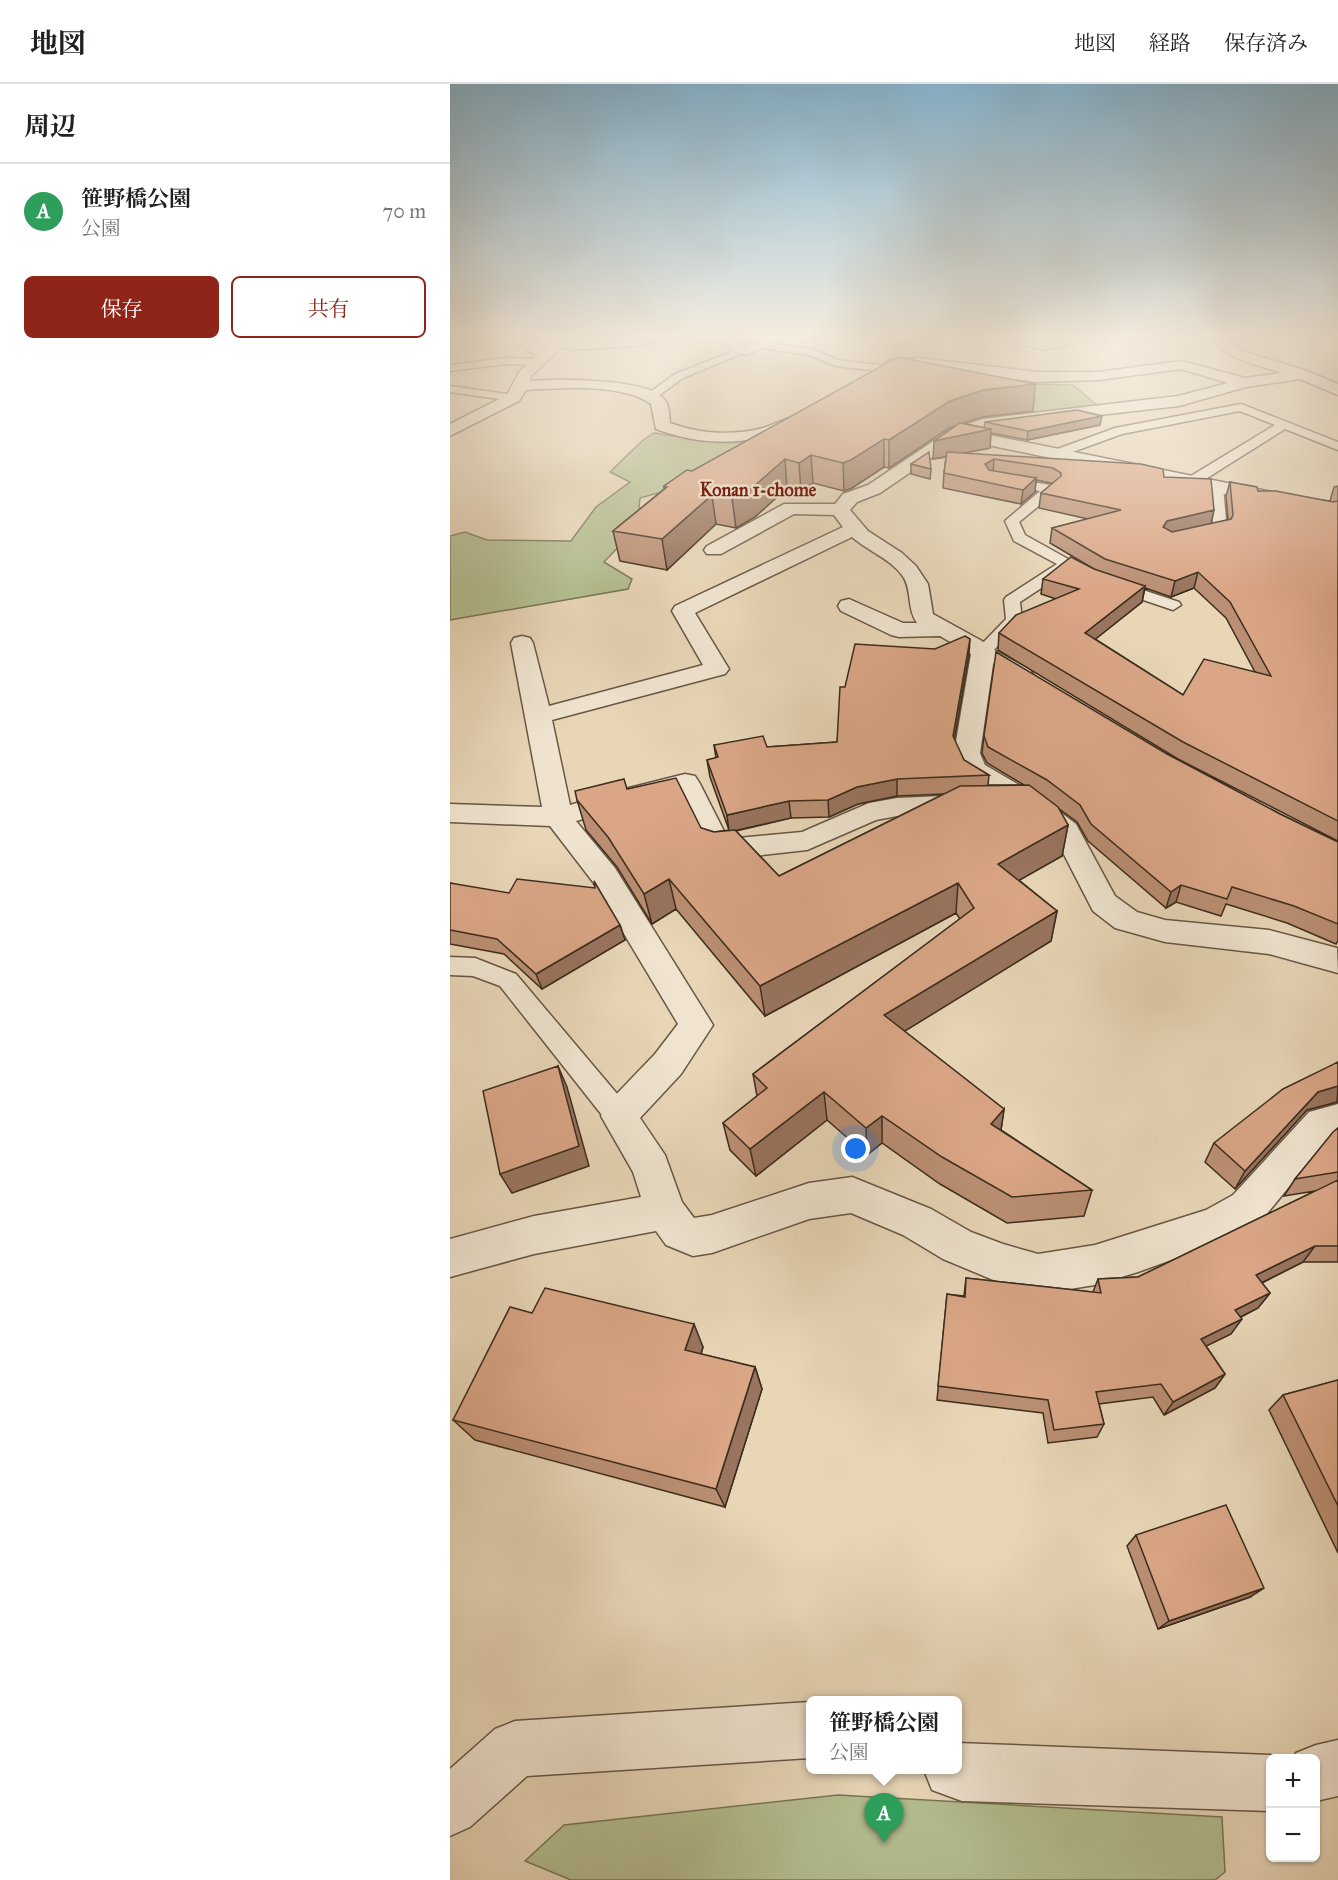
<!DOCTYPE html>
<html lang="ja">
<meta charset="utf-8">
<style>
:root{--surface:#fff;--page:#f2f2f2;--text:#202124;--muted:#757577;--line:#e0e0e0;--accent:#8f2418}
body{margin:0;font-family:"IM FELL Great Primer","Noto Serif JP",serif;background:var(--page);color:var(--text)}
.controls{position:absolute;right:18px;bottom:18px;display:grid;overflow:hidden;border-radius:9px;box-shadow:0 2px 4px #0004}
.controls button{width:54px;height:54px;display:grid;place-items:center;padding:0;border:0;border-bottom:2px solid var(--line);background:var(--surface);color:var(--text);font:30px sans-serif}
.you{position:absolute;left:406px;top:1065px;width:21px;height:21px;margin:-15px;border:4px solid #fff;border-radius:50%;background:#1a73e8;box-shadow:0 0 0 9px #1a73e833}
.badge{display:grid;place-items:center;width:39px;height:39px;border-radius:50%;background:var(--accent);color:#fff;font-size:20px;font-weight:700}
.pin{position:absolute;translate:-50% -50px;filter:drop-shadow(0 2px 3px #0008)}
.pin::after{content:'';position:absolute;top:32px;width:21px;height:18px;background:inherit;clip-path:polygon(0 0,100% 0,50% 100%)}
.popup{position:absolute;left:356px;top:1612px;width:156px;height:78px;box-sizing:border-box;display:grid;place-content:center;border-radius:9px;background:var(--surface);filter:drop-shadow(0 2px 4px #0005);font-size:20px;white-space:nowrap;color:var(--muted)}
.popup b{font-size:22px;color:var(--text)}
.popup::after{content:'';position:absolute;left:50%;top:100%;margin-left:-12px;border:12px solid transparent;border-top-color:var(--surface)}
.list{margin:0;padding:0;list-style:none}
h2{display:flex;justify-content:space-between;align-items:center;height:78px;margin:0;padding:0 24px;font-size:26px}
h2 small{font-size:20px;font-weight:400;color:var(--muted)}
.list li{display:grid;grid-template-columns:39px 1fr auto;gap:18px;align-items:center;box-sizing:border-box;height:96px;padding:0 24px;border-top:2px solid var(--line)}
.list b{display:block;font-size:22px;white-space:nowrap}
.list p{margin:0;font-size:20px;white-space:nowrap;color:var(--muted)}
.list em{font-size:20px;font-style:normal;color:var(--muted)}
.actions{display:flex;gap:12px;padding:18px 24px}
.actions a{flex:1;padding:14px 0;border:2px solid var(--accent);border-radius:9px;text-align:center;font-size:21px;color:var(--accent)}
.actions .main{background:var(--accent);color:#fff}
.map{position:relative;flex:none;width:888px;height:1796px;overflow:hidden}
header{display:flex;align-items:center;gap:36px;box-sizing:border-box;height:84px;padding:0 30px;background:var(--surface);border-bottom:2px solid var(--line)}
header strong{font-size:28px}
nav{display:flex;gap:33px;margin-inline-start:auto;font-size:21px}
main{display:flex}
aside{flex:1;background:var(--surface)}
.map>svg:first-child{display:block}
</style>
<header>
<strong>地図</strong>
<nav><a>地図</a><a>経路</a><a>保存済み</a></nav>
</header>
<main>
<aside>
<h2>周辺<small></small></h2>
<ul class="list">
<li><span class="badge" style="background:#2e9e5b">A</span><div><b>笹野橋公園</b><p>公園</p></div><em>70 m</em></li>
</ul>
<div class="actions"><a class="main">保存</a><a>共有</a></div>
</aside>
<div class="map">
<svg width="888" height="1796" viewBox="0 0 888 1796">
<rect width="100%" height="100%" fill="#e8d6b7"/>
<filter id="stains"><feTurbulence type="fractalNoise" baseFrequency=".00333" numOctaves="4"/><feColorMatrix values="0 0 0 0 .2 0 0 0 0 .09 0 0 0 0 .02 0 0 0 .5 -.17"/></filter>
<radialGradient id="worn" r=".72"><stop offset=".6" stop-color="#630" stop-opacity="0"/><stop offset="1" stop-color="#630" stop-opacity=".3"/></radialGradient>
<!-- green -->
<path fill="#b4be90" stroke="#787657" stroke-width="1.5" d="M567,300L623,301L649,323L544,334L542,310Z
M204,349L259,357L307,356L230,403L190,414L189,423L198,432L154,478L182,495L178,505L0,536V452L15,448L37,456L121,457L146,423L180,398L160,388L192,357Z
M388,1711L772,1733L775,1788L765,1796H121L75,1777L114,1741Z"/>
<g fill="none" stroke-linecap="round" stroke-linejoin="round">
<defs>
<path id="service" d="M266,253H277L298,267L233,294L204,315H196V311L225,290L284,267Z
M309,258L361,265L388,276L437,282L442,285L437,288L386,282L359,271L305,263V259Z
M55,274L86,275L91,278L86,281L55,280L0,287V281Z
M0,302L63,311L69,314L63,317L0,308Z
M791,320L888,358V366L835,345L746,401H736L734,398L736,395L825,341L790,327L672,350L606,374L600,370L602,367L665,344Z
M553,393L606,402L608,405L606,408L569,438L575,451L636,485L628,490L619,486L570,518L572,536L544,566L580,586L583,590L580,594L574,595L527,571L525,567L556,535L554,516L556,513L607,480L564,457L555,437L590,407L548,400L546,397L548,394Z
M766,399L773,403L777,446C770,452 752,456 742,454L740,451L742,448L763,443L759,403Z
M663,496L729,518L731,521L723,526L658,504L655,501Z
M0,873L25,874L66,890L179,1024L182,1032L179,1040L169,1043L159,1040L50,902L23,892L0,891Z"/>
<path id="minor" d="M56,253H74L94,263C108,250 133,253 151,253L149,256L213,253L194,261L122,266L112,263L81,292L80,297C108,295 191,294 212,313C220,320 219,330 220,339C250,350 282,352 313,344C325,340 337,334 349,331L357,336C352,343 340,346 332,348C289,362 249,361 206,345L201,320C172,299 110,304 76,306L69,317L0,352V340L57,311L69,288L86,271Z
M317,253H338L298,270H288L286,267L288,264Z
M553,253H577L594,258L613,253H639L637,256L594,266L555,256Z
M766,253H782L780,256L792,267L857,287L888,300V311L850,295L796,303L729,322L541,343L525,348L822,408L829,410L831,414L829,418L822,420L509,355L430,409L407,418L400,426L418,447L452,469L466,482L478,500L483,530L541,562L545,567L530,669L535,681L593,715L626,740L665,812L687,828L715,836L819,846L887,864L888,889L819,870L715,858L665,844L643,827L605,753L570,725L515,692L504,669L521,570L490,552L449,553L441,551L391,527L388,522L391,517L399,515L453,539H467C457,525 462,508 454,494C443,476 418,467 402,453L245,529L279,585L275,590L102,636L120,721L127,719L137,722L141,728L137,734L126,737L165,784L263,941L231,990L190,1034L215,1071L232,1118L244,1134L262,1131L359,1099L402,1093L481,1125L521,1148L553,1160L588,1170L645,1161L756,1126L783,1111L859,1028L888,1020V1052L883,1053L870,1065L811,1137L782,1154L688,1188L645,1201L588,1210L553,1200L493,1175L453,1151L401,1129L359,1135L262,1169L243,1172L216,1161L206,1147L84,1170L0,1193V1155L84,1132L191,1113L183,1088L151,1032L156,1021L205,970L228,940L143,798L100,742L0,738V720L92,723L61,559L64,554L72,552L80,554L83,559L99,622L253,581L222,527L225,522L393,443L384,431L344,430L271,470H257L254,466L257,462L334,420H385L393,410L418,401L500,346L532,335L728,312L778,299L731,285L649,296L587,298L470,282L448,283L435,292H425L423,289L440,276L470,274L587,288H649L732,277L795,294L832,289C808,281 781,277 764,256Z
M235,690L245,692L249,698L278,755L352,748L419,719L447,714L515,711L525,714L529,720L525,726L515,729L447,732L426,736L357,766L269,776L259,773L227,709L185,720L175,717L171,711L175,705Z
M360,1618V1674L77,1692L20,1743L0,1752V1685L45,1645L65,1637Z
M888,1656V1712L866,1717V1674H844L846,1669L866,1661Z
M508,1659L820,1671L829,1674H820V1727L512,1717L482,1706L474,1686H508Z"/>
</defs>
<!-- service casing -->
<use href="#service" stroke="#675744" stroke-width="3"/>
<!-- minor casing -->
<use href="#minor" stroke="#675744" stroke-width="3"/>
<!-- service -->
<use href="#service" fill="#f0e4d0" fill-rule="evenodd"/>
<!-- minor -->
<use href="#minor" fill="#f0e4d0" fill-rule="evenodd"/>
</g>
<!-- wall -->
<path fill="#bb8f73" stroke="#3c2d1e" stroke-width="1.5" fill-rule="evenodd" d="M585,300L583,327L532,333L512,339L534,344L535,338L650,341L577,356L541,349L540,364L514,369L714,393L761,440L778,436L776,412L780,398L808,407L880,417L884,403L888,402V757L728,675L548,566L549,549L606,515L591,510L593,495L644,485L600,459L602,444L638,435L589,424L591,409L603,399H601L586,396L585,408L571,420L493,404L494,389L496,373L483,375L507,341L499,344L439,384L434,383L402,404L394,407L363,399L351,407L337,404L305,433L286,444L266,440L217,486L170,477L163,447L214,405V402L242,387ZM695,504L721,513L744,504L776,534L805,588L733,611L645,555L692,518Z
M461,380L481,385L480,395L461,390Z
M519,571L504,655L514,676L539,691L538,701H574L537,679L532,669L534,652L717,670L830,730L888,758V857L886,860L837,839L776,820L771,832L726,818L716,824L638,757L627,738L608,724L618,741L612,772L569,796L607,827L601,857L454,947L554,1025L551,1046L642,1106L634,1132L557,1139L490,1100L432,1059L417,1071L377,1036L306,1092L280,1066L273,1039L307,1012L303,990L510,835L506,829L315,932L226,825L202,840L167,783L136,746L127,716L177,705L251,744L264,748L279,746L260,693L257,676L266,674L264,661L317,663L387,658L395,603ZM494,710L329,792L286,747L341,734L379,733L408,720L447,712Z
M0,799L170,841L175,856L92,905L54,870L0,860Z
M888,978V1018L857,1026L785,1105L755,1078L764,1059Z
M888,1044V1178H853L812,1199L820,1209L808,1224L791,1233L781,1250L756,1262L775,1290L765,1304L714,1331L703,1313L649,1320L654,1340L647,1353L598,1359L593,1329L487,1316L497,1210L514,1212L516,1194L643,1208L648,1195L688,1193L865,1107L834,1112L845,1095Z
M82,1229L253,1263L251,1270L305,1283L312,1305L275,1423L25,1356L3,1336Z
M888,1296V1469L819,1326L833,1311Z
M686,1451L800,1513L708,1545L677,1462Z"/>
<!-- shaded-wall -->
<path fill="#99745e" stroke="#3c2d1e" stroke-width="1.5" d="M585,300L583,327L532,333L499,344L439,384V356L500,317L533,306Z
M652,332L650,341L577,356L578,347Z
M541,345L540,364L483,375L484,357Z
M434,355V383L402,404L394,407L393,379Z
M361,371L363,399L351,407L349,379Z
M335,375L337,404L305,433L286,444L282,414Z
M544,375L543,389L534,394L535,380Z
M586,394L585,408L571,420L573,406Z
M262,411L266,440L217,486L212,455Z
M764,426L761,441L714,452L713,443L717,437Z
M748,488L744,504L721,513L725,497Z
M695,502L692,518L633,565L635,549Z
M520,555L519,571L502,669L503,652Z
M447,695V712L408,720L379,733L378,716L407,703Z
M339,717L341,734L279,748L277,731Z
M618,741L612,772L545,810L548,780Z
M219,795L226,825L202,840L194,810Z
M508,799L506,829L315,932L310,902Z
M731,801L726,818L716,824L721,808Z
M607,827L601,857L434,960V931Z
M170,841L175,856L92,905L86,890Z
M108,982L117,1003L139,1082L62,1109L50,1090Z
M888,1002L887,1018L857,1026L785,1105L795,1087L868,1008Z
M374,1008L377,1036L306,1092L300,1065Z
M554,1025L550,1053L541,1040Z
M432,1032V1059L417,1071L416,1044Z
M865,1162L853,1178L795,1207L806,1191Z
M820,1209L808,1224L775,1241L785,1226Z
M792,1235L781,1250L742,1269L751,1255Z
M244,1240L253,1263L245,1288L235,1266Z
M305,1283L312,1305L275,1423L266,1405Z
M775,1290L765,1304L714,1331L723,1318Z
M814,1504L800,1513L708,1545L719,1537Z"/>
<!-- building -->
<path fill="#daa686" stroke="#3c2d1e" stroke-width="1.5" d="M448,273L585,300L533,306L500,317L439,356L434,355L401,376L393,379L361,371L349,379L335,375L302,404L282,414L262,411L212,455L163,447L217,403L214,402L237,386L242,387Z
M627,326L652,332L578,347L535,338Z
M510,339L541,345L484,357Z
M479,368L481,385L461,380Z
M497,368L691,380L713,385L714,393L761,395L764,426L717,437L713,443L722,448L781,435L783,431L780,398L807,403L808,407H826L883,418L888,417V737L733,658L549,549L566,531L629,505L593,495L621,473L644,485L695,502L635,549L733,611L754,575L821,592L780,518L748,488L725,497L655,475L602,444L671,426L591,409L611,392V389L603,384L544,375L535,380L539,386L586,394L573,406L494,389Z
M515,552L520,555L503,652L514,676L539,691L447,695L407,703L378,716L339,717L277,731L257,676L268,673L264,661L313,652L317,663L387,658L390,603H395L405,560L485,565Z
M546,568L717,670L830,730L888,758V840L844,822L782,803L777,815L731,801L721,808L641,740L630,721L597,696L538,663L534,652Z
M226,694L251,744L264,748L285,746L329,792L510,702L579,701L608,723L618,741L548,780L607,827L434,931L554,1025L541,1040L642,1106L562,1113L492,1073L432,1032L416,1044L374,1008L300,1065L273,1039L317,1004L303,990L524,824L508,799L310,902L219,795L194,810L158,753L127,716L125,707L174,695L177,705Z
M67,795L145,804L144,797L170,841L86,890L47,855L0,846V799L59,809Z
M888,978V1002L868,1008L795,1087L764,1059L833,1005Z
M108,982L129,1062L50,1090L33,1007Z
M888,1044V1088L845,1095L883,1048Z
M888,1096V1162H865L806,1191L820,1209L785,1226L792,1235L751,1255L775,1290L723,1318L711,1300L646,1308L654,1340L604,1346L598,1316L488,1302L497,1210L515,1213L516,1194L651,1209L648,1195L688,1193Z
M95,1204L244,1240L235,1266L305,1283L266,1405L3,1336L60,1223L82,1229Z
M888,1296V1422L833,1311Z
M776,1421L814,1504L719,1537L686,1451Z"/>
<!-- sky -->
<linearGradient id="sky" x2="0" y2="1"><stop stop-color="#87b6d2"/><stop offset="0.5" stop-color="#f5eddf"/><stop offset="1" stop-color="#f5eddf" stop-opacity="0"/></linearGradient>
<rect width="888" height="505" fill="url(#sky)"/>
<g text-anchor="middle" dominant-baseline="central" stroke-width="5" stroke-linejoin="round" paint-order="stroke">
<!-- far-neighbourhood labels -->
<g font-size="18" font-weight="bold" fill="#7a1f14" stroke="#f0e4d0">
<text x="308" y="406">Konan 1-chome</text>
</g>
</g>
<rect width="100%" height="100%" filter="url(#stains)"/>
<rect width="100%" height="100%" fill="url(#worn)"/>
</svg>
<div class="controls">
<button>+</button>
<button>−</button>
</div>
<div class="you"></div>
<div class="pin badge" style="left:434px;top:1759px;background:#2e9e5b">A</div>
<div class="popup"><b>笹野橋公園</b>公園</div>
</div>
</main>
